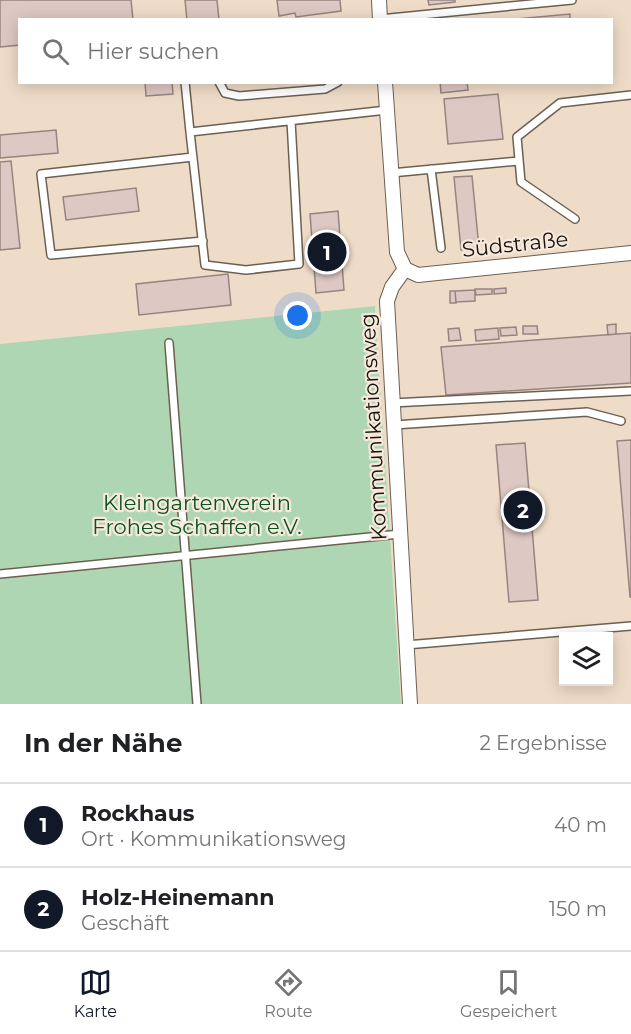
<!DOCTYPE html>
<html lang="de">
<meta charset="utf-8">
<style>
:root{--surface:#fff;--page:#f6f6f6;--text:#202124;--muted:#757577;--line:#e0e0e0;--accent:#111827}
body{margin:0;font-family:Montserrat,sans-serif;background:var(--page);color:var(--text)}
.controls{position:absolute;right:18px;bottom:18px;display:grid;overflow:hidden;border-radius:0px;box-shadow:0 3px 15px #0003}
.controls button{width:54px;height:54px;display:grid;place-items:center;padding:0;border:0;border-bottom:2px solid var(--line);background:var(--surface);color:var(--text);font:30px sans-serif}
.you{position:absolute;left:298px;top:316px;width:21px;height:21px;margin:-15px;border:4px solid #fff;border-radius:50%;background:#1a73e8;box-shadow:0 0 0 9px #1a73e833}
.badge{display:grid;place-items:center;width:39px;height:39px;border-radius:50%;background:var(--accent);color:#fff;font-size:20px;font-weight:700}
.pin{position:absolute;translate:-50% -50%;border:3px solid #fff;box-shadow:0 2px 6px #0006}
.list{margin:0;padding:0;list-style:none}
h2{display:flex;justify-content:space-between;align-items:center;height:78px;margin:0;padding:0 24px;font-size:26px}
h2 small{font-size:20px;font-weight:400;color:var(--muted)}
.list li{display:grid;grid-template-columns:39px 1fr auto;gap:18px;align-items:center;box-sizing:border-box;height:84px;padding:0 24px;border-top:2px solid var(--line)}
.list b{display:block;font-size:22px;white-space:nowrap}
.list p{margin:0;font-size:20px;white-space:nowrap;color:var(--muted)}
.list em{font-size:20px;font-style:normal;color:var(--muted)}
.icon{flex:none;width:33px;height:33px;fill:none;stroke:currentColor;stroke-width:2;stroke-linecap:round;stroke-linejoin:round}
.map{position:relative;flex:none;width:631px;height:704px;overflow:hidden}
.search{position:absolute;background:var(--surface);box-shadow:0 3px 15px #0003;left:18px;right:18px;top:18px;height:66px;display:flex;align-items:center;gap:15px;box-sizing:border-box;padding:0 21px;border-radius:0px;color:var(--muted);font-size:22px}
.sheet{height:246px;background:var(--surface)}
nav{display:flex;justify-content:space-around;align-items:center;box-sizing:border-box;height:84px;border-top:2px solid var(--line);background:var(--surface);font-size:16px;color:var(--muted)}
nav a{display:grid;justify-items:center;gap:3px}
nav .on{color:var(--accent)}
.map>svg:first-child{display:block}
</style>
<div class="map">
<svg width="631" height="704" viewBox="0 0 631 704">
<rect width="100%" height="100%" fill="#f6e8da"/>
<!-- built -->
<path fill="#efdcc8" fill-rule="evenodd" d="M0,0H631V704H401L375,306L0,344ZM20,20H612V82H20ZM564,636H608V682H564Z"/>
<!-- green -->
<path fill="#aed6b2" d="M375,306L401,704H0V344Z"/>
<!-- building -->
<path fill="#ddc8c3" stroke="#978480" stroke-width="1.5" d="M0,0H131L133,20H20V45L0,47Z
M185,0H217L219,20H187Z
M277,0H340L341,11L296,17L295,13L279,16Z
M428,0H455V2L429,5Z
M570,14V20H505Z
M145,82H172L173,94L146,96Z
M440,82H467L468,90L441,93Z
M498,94L503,139L448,144L444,99Z
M56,130L58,153L0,158V135Z
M11,161L20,248L0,250V162Z
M472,176L479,248L461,250L454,177Z
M136,188L139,211L66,220L63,197Z
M338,211L344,290L316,293L310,214Z
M228,274L231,305L139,315L136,284Z
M506,288V293L494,294V289Z
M475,289H492V294L476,295Z
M475,290V301L456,302L455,291Z
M450,291H455L456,303H450Z
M616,324V334L608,335L607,325Z
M523,326H537L538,334H523Z
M516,327L517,335L501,336L500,328Z
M459,328L461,340L449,341L448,329Z
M498,328L499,339L476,341L475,330Z
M631,333V383L446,395L441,347Z
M631,440V597H630L617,441Z
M525,443L538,600L509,602L496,445Z"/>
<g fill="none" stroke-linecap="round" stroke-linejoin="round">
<defs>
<path id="service" d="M380,19L572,0
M185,82L190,132
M219,82L225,93L239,96L325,89L338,82
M291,121L299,264L246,270L205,265L190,132L387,110
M193,157L41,174L51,255L203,241
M431,169L441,248
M391,173L519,161
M575,219L521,182L517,137L560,103L631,95
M169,343L197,704
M392,403L631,391
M394,425L587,412L621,421
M0,574L400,534
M406,645L631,626"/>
<path id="minor" d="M379,0L380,20
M385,82L397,252L405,269L418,275L631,253
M405,269L392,287L387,301L410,704"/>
</defs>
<!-- service casing -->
<use href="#service" stroke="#6c6053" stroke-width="10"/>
<!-- minor casing -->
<use href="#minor" stroke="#6c6053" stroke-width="16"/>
<!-- service -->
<use href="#service" stroke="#fff" stroke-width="7"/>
<!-- minor -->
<use href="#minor" stroke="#fff" stroke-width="14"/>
</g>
<g text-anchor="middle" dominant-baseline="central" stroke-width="4.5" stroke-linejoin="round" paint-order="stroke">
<!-- street labels -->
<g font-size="21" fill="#18130e" stroke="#f6e8da">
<text transform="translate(515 244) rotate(-6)">Südstraße</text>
<text transform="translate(373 427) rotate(-93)">Kommunikationsweg</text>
</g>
<!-- park labels -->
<g font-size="21" fill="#06541f" stroke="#f6e8da">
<text x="197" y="502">Kleingartenverein<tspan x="197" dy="24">Frohes Schaffen e.V.</tspan></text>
</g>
</g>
</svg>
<div class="controls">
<button><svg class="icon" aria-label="layers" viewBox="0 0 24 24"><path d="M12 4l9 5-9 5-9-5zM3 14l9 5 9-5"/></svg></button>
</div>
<div class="you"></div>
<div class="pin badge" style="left:327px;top:252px">1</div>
<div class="pin badge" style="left:523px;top:510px">2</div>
<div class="search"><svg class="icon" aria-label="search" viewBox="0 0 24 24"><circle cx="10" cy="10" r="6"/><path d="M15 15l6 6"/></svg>Hier suchen</div>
</div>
<section class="sheet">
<h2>In der Nähe<small>2 Ergebnisse</small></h2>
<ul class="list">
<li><span class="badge">1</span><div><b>Rockhaus</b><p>Ort · Kommunikationsweg</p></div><em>40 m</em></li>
<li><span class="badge">2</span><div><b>Holz-Heinemann</b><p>Geschäft</p></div><em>150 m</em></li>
</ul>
</section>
<nav>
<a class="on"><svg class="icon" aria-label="map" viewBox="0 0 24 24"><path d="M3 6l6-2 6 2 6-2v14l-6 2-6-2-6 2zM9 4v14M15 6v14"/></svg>Karte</a>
<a><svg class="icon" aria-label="directions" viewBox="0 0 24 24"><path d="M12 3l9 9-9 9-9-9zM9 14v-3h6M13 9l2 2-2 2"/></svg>Route</a>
<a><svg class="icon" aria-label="saved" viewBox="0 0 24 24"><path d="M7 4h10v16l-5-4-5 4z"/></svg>Gespeichert</a>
</nav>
